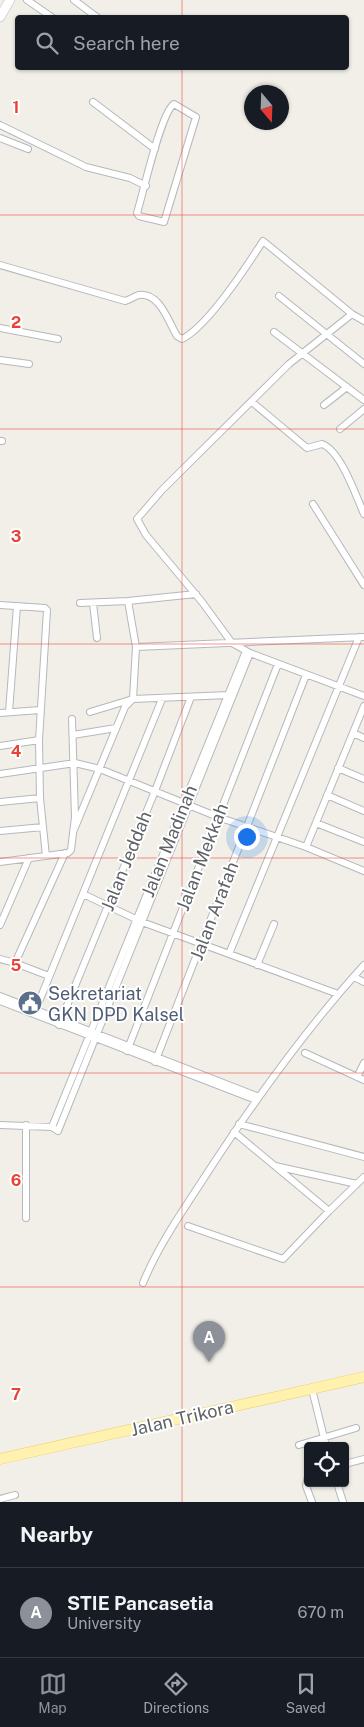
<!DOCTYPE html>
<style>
:root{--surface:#171b24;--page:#242831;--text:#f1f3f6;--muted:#9ea1a6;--line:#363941;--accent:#8c9099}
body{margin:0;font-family:"Public Sans",sans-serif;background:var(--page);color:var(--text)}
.controls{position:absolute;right:15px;bottom:15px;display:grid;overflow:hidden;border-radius:5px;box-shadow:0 1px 4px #0004}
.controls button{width:45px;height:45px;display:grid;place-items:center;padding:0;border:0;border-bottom:1px solid var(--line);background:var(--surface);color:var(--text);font:25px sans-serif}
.compass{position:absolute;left:244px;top:85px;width:45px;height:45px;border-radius:50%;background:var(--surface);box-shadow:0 1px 4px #0004;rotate:161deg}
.you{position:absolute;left:246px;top:836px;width:18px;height:18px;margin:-12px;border:4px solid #fff;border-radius:50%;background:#1a73e8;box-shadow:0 0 0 8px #1a73e833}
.badge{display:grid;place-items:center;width:32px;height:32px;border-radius:50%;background:var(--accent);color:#fff;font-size:16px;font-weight:700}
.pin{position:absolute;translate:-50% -41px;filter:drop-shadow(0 1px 2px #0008)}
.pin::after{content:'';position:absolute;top:26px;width:18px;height:15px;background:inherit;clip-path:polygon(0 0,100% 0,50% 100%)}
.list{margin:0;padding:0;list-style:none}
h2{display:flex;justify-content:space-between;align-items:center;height:65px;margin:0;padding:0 20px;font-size:21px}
h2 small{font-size:16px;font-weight:400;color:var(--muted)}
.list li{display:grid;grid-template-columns:32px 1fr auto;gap:15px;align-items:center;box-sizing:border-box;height:90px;padding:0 20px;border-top:1px solid var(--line)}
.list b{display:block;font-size:19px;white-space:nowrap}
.list p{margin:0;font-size:16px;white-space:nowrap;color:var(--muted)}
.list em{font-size:16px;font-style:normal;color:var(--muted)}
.icon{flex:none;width:28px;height:28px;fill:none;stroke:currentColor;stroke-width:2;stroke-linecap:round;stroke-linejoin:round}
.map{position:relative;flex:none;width:364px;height:1502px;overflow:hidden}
.search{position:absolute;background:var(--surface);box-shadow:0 1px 4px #0004;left:15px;right:15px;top:15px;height:55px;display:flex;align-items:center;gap:12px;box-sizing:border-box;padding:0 18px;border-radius:5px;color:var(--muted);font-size:19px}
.sheet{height:155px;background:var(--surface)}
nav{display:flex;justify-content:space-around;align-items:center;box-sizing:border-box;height:70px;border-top:1px solid var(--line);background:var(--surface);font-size:14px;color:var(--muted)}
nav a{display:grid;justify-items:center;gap:2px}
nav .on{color:var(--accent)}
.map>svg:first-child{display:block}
</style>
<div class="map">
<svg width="364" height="1502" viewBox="0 0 364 1502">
<rect width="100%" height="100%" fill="#f1efe8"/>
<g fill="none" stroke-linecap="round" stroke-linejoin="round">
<defs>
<path id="street" d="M27,0L53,18
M74,0L98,18
M93,102L155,149
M174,104L196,117L164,222L139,216L137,213C143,194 161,112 174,104Z
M0,125L86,167L130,178L146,186
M0,138L28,149
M0,265L125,301C130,300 134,296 139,295C160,292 169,323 177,336L182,339C207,327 247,266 263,241L352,314
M279,296L364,364
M364,321L352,314L289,364L162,490L137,519L146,535L202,602L232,643L250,653L364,696
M0,328L58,339
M274,332L364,400
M0,360L29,364
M252,402L307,448L322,444C341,451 356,496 364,514
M324,405L347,387
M340,429L364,409
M0,441H2
M313,504L364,585
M128,601L196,594
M80,603L128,601L136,647L133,699L90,712
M93,603L97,638
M0,605L45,608L47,610L39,740L40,798L46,856
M136,647L364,637
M9,712L17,606
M0,713L40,710
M353,733L364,738
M73,735L116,728
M0,746L39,740
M338,768L364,779
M0,774L75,763L100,769L218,817L306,847L364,871
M327,795L364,811
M0,802L40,798
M316,823L364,842
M0,831L43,827
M73,832L125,707L133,699L229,695
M306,847L364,706
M0,862L68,853L71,850L75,817L72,719
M83,894L142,922L338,994
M0,925L29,858
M229,954L359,637
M0,959L15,963L65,853
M15,963L49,976
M257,965L274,924
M354,977L364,982
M0,996L259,1097
M0,1001L256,1100
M34,1014L162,699
M59,1025L155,791L191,697
M127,1051L278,664
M305,1053L364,1080
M155,1062L306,675
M357,1077L364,1063
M239,1124L364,1157
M0,1125L52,1127L58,1131L250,653
M52,1127L246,651
M234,1132L329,1211L364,1177
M275,1166L357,1184
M26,1218V1125
M188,1226L283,1259L329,1211
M143,1283C158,1246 182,1212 204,1178C252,1104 304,1031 364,965
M312,1389L326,1446
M299,1445L356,1428
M345,1464L364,1459
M308,1476L306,1486L312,1502
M337,1483L343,1502
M0,1499L15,1495"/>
<path id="secondary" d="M0,17L10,0"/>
<path id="primary" d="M0,1459L364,1377"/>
</defs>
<!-- street casing -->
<use href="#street" stroke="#b5b8bc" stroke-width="8"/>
<!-- secondary casing -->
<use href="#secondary" stroke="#b6babf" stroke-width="10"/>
<!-- primary casing -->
<use href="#primary" stroke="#f2c960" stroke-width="11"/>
<!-- street -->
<use href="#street" stroke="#fff" stroke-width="6"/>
<!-- secondary -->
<use href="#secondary" stroke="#fff" stroke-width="9"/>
<!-- primary -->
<use href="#primary" stroke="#fff2af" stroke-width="10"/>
</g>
<!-- grid -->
<path fill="none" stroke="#ea4335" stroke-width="1" stroke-opacity="0.55" d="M182,0V18M182,68V1502M0,215H364M0,429H364M0,644H364M0,858H364M0,1073H364M0,1287H364"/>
<!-- icons -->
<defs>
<symbol id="civic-disc" viewBox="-11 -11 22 22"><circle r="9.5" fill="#5c6f8a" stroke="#fff"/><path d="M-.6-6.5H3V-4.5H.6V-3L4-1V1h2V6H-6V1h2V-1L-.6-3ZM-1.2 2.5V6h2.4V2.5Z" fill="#fff"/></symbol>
</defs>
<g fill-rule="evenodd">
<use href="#civic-disc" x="16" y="989" width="28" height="28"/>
</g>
<g text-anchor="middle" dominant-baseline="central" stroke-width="4" stroke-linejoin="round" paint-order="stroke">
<!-- street labels -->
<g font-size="18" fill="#5f6368" stroke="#fff">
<text transform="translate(169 841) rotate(-68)">Jalan Madinah</text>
<text transform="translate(202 857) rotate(-69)">Jalan Mekkah</text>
<text transform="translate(126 861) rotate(-68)">Jalan Jeddah</text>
<text transform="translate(214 911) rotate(-69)">Jalan Arafah</text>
<text transform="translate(182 1418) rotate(-13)">Jalan Trikora</text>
</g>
<!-- service labels -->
<g font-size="18" fill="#4e5e75" stroke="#fff" text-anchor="start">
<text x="48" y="993">Sekretariat<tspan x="48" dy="21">GKN DPD Kalsel</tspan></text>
</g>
</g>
<g font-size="16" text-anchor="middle" font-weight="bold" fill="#ea4335" stroke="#fff" stroke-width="4" stroke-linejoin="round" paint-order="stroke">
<text x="16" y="113">1</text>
<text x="16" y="328">2</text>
<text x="16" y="542">3</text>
<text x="16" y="757">4</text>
<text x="16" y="971">5</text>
<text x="16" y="1186">6</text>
<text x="16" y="1400">7</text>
</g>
</svg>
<div class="controls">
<button><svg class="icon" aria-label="locate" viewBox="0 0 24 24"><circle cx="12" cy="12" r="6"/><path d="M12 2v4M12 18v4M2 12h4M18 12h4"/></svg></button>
</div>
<svg class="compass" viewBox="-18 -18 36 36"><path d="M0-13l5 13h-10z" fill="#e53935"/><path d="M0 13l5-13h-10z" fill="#9ea1a6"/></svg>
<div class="you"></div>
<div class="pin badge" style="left:209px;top:1362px">A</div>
<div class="search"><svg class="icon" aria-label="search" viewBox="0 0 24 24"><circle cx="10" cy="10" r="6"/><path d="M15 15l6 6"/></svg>Search here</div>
</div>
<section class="sheet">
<h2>Nearby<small></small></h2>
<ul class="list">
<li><span class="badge">A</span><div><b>STIE Pancasetia</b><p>University</p></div><em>670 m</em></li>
</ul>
</section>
<nav>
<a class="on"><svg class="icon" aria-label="map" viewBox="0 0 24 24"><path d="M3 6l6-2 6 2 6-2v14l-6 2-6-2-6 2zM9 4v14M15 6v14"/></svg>Map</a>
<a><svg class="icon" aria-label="directions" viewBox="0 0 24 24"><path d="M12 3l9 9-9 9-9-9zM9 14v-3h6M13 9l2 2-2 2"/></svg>Directions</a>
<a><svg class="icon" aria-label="saved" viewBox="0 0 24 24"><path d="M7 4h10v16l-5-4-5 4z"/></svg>Saved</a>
</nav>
